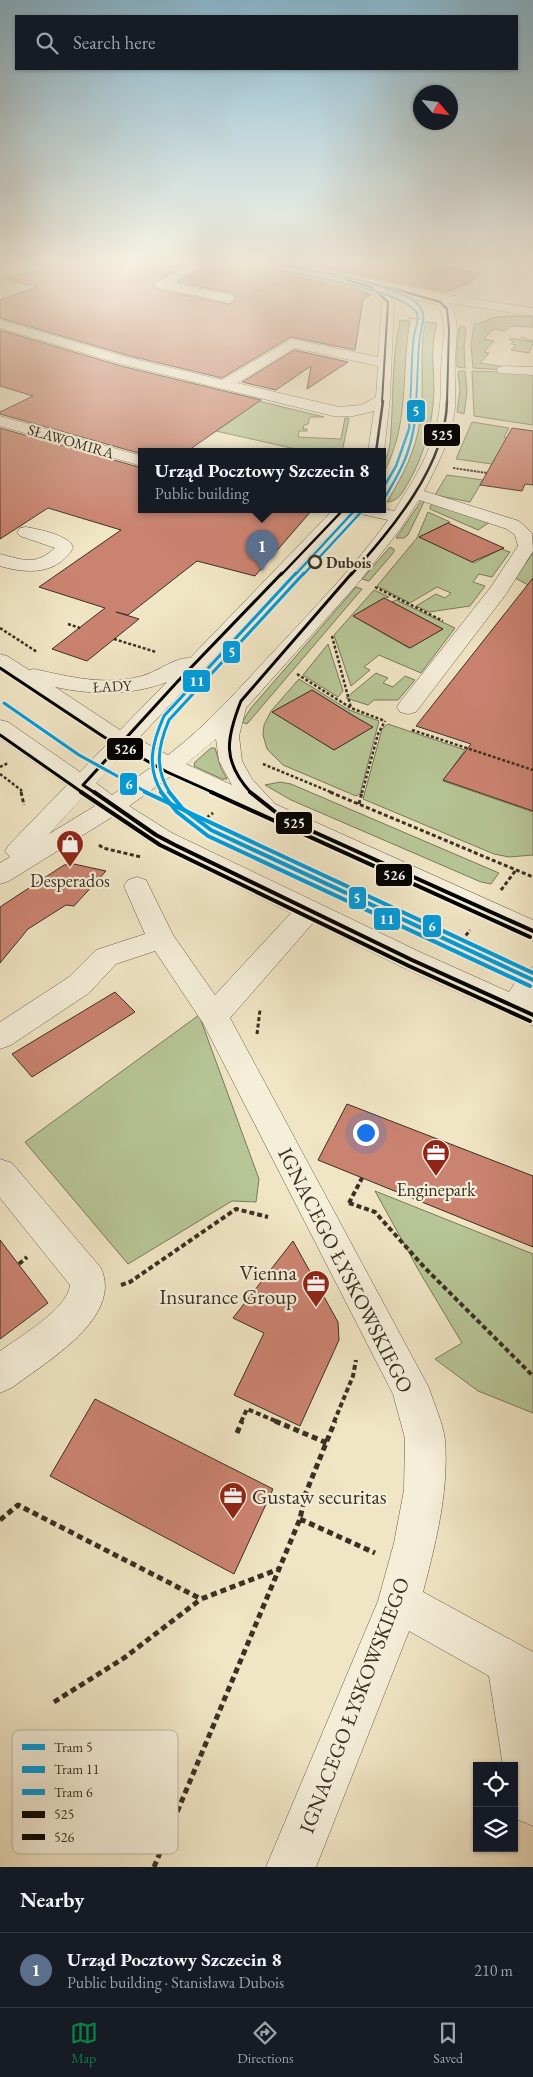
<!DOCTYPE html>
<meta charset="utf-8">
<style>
:root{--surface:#171b24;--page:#242831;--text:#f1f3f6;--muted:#9ea1a6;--line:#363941;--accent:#0b8043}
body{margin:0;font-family:"EB Garamond",serif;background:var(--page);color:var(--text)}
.controls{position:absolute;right:15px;bottom:15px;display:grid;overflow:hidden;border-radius:0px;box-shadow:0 1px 4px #0004}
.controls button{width:45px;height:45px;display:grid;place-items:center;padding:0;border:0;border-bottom:1px solid var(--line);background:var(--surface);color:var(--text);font:25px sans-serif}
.compass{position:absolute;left:413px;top:85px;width:45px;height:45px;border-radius:50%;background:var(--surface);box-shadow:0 1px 4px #0004;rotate:118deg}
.you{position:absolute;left:365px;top:1132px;width:18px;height:18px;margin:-12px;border:4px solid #fff;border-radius:50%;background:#1a73e8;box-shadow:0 0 0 8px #1a73e833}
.badge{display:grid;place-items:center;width:32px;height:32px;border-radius:50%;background:var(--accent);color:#fff;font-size:16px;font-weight:700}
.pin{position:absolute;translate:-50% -41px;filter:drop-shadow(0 1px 2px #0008)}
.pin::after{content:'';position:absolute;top:26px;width:18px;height:15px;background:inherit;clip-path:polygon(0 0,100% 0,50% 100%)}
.popup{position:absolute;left:138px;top:448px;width:248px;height:65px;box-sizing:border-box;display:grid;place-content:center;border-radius:0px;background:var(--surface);filter:drop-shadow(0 1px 4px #0005);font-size:16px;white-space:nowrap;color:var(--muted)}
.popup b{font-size:19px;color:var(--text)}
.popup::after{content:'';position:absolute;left:50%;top:100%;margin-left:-10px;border:10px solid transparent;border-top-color:var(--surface)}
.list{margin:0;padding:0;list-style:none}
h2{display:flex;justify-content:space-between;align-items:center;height:65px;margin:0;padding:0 20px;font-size:21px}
h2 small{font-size:16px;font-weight:400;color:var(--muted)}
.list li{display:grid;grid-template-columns:32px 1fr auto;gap:15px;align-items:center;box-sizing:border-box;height:75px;padding:0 20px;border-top:1px solid var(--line)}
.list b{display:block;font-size:19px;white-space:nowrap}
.list p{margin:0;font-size:16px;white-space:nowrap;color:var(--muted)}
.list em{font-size:16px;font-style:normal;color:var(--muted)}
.icon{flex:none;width:28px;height:28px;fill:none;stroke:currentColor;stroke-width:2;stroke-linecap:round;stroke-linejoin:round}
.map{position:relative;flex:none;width:533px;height:1867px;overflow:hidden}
.search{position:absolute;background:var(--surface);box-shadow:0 1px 4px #0004;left:15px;right:15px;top:15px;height:55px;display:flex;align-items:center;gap:12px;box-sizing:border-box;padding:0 18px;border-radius:0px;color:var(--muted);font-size:19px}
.sheet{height:140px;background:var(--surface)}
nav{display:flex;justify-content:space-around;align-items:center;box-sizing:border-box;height:70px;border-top:1px solid var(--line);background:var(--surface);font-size:14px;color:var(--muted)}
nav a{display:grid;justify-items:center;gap:2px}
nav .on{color:var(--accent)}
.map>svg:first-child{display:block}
</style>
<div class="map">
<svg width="533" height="1867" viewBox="0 0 533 1867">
<rect width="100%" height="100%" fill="#f0e5c4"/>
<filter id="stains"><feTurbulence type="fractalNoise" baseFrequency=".004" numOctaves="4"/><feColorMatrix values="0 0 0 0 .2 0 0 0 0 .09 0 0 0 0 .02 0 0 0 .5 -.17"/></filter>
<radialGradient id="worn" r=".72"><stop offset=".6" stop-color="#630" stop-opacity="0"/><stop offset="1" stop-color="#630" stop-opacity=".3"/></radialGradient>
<!-- green -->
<path fill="#b7c596" stroke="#787a5c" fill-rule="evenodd" d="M516,316L533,317V327L510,326L505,331L494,329L484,339L494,341L484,352L489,353L480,363L506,367L505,370L473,368L471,345L474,325L496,317Z
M400,320L410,321C400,377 411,423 382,476C382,465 389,454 390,443C394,402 391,360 400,320Z
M425,322L437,323C430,347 434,366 434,391C433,422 424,456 408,483C402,493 399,501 387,502C402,477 416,451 420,421C425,388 419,355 425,322Z
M460,326L466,328L464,346L465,368L457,367V340Z
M511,338L533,342L529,353L511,350L516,345L511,344L514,341L509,340Z
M460,371H465L467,392L464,414L457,412L460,390L458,372Z
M472,371L533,373V425L474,416Z
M246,398L324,417H310L308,424L304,425L303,429H307V431H299L298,437L341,439L345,418H349L342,452H309L207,429Z
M472,422L509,428L504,437L507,438L492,464L456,459Z
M447,475L483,480L470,502L435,495Z
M422,500L424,502L408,535L404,538H396Z
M435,503L490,522L478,530L430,509V506Z
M428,512L450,522L419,537L474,563L501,549L510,552L492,577L479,574L473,582L485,586L470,606L429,612L416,606L436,594L445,598L451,593L437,587L410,603L377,586L417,538Z
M390,547L394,549V552L369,581L362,579Z
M533,553V582L530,586L515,578Z
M356,587L362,589L247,724L242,722L251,708Z
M374,590L389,597L384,598L353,616L409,648L443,629L392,602L396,600L455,628L421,673L379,655L364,667L370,670L351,686L334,635Z
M328,644L343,691L338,697L303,675Z
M376,673L388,678L383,683L393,687L405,676L415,680L398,700H374L368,705L346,698Z
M299,679L349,710L379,721L360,794L356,796L283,765L267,749L263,735L264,725L271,711ZM312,690L372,727H373L334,750L273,712Z
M388,724L465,750L443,781L533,812V855L509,857L494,854L363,799L382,729Z
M211,748H215L221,768L227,779H222L194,766L195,762Z
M280,782L291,784L499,873L491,884L481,882L291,800L265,785Z
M199,1015L259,1179L256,1202L232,1201L128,1264L25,1142Z
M375,1191L533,1254V1413L478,1391L435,1359L462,1343L419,1271Z"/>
<!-- building -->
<path fill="#cb8371" stroke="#3a3023" d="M40,265H185L152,285L160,290L228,304L232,303L236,299L232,293L177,282L207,265H272L280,271L349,285L370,295L363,300L355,350L291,337L222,378L130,356L0,318V300L37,287L7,279L37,270Z
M308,265H432L480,273L470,282L446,292Z
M0,330L121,366L261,400L186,452H142V454L0,414V412L33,396L0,386Z
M294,350L348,362L307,389L311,366L276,390L242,382Z
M0,428L142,468V510H312L255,576L197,561L128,615L116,612L139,619L87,661L52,649L105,608L39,587L121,530L48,508L0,539Z
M512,428L533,431V485L525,484L522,491L480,485Z
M448,523L504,548L472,562L419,537Z
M533,578V811L443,780L471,744L416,726Z
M384,598L392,602L443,629L410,648L353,616Z
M312,690L352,715L373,727L334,750L272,712Z
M74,864L106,871L74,906L66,905L28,929L0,963V907L64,865Z
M115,992L135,1012L32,1077L12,1054Z
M347,1104L533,1176V1247L318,1160Z
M0,1240L48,1303L0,1339Z
M293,1241L338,1322L339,1340L300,1426L234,1395L264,1333L233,1318Z
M95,1399L273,1489L234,1574L50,1476Z"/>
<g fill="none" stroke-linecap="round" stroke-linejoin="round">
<defs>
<path id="minor" d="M19,265H38L36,268L0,279V271Z
M189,265H205L172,283L232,295L234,298L232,301L228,302L160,288L154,284Z
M274,265H298L455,296L493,265H506L468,298L533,308V316L449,303C461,319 456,341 455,359C454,378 457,397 454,416C450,442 436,467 424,491L519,521L532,533L533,551L506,594L416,712L408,714L400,712L397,707L400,702L491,587L518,546L515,535L507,529L419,500L401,528L359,582L246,708L239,736L242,761L252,779L275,804L533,920V941L171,776L129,806L172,833L422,953L509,992L523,970L533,967V1026L402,967L313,923L230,1018L429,1388C434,1404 443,1423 445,1440C449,1491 436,1542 423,1592L533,1652V1826L516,1819L514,1814V1766H503L489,1676L409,1631L316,1867H266L378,1601L394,1543L404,1490L405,1438L393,1394L203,1023L155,951L116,964L89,993L11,1045L0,1049V1022L69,977L96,950L145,934L124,886L128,880L137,877L146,880L173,935L215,995L291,913L154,845L112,817L9,881L0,884V863L10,857L5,851L9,845L67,785L0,738V720L8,722L80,772L109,742L0,670V654L7,656L29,670L34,669C70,677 106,686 142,676C157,672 175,657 190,658L333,510H352L138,739L168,755C209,724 241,686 276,649C315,607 355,566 388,520L361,514L358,510H382V508L394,511C413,482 434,448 439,413C442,394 440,374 442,355C443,340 448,314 435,304L385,291L394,303L390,398L384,452L382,455V452H368L374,411L353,416H333L121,364L0,328V320L130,358L222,380L292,339L378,357L382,303C366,279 307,274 280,269ZM294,348L378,366L376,397L361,405L339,407L237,383ZM167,682L120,730L55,687C93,695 130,696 167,682ZM216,739L219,761L232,785L186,764ZM126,752L153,766L112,795L96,783ZM83,797L95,806L49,834Z
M504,366L533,367V375L499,373L497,370L499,367Z
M0,416L142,456V466L0,426Z
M26,527C38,529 72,536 73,548C57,575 27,574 0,566V554C24,560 35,566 55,548L20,536L17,532L20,528Z
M0,1159L12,1163L101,1268C123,1318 47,1361 13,1387L0,1393V1351C19,1337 68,1309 70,1285L0,1198Z"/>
</defs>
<!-- minor casing -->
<use href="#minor" stroke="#685d4b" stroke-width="1"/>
<!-- path-far5 -->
<path stroke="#3a3023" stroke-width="1" stroke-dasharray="2 1" stroke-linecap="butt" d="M244,265L258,268
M433,276L446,267L464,268
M253,294L275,283
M408,318L422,319
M521,337L533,341"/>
<!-- path-far4 -->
<path stroke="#3a3023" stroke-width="2" stroke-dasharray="2.5 1" stroke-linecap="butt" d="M453,468L487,473"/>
<!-- path-far3 -->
<path stroke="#3a3023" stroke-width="2.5" stroke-dasharray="3 2" stroke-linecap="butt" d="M375,587L443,621
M68,624L80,628
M0,628L37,652
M332,636L351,708
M114,639L156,652
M297,674L351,708L385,721
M412,730L533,770
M263,764L333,793
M0,767L8,763
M0,774L21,790L22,793
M362,793L378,734L385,721"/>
<!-- path-far2 -->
<path stroke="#3a3023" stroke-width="3" stroke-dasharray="4 2.5" stroke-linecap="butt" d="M21,792L24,805
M330,792L533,877
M359,804L362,792
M196,826L213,813
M99,845L103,848L141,857
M501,890L516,870
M454,951L470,930
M257,1034L260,1010"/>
<!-- path-far1 -->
<path stroke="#3a3023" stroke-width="4" stroke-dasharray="5 3" stroke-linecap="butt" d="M349,1203L375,1212L424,1267L533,1376
M349,1203L362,1178
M19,1264L27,1257
M121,1285L130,1282L236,1209L268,1217
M241,1422L247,1409L278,1422
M334,1422L353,1376L356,1360"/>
<!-- path -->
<path stroke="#3a3023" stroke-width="5" stroke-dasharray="6 4" stroke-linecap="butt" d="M275,1421L327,1443
M237,1433L242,1421
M300,1519L375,1553
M0,1520L18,1505L201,1599L279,1569
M54,1702L124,1658L201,1599
M154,1867L300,1519L305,1495L335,1421"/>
<!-- minor -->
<use href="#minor" fill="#f5eed9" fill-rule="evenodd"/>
<defs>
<path id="bus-1-far3" d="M281,265L391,288L440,302L447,309L449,329L447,402
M339,277L372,288L388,302L382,402"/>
<path id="bus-1-far2" d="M376,452L383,401
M281,575L343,510
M351,575C392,528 446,466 447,401"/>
<path id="bus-1-far1" d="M95,793L83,785L178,681L282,573
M251,793C222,761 226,739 241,701L352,573"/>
<path id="bus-1" d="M94,792L156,835L175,845L412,960L533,1015
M250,792L283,818L533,931"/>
<path id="bus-2-far1" d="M0,668L104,737L167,772L214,793
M0,735L83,793"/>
<path id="bus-2" d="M81,792L160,845L409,966L530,1021
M211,792L530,937"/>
</defs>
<!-- bus-1-far3 casing -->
<use href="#bus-1-far3" stroke="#f5eed9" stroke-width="4"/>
<!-- bus-1-far2 casing -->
<use href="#bus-1-far2" stroke="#f5eed9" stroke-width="5"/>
<!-- bus-1-far1 casing -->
<use href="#bus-1-far1" stroke="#f5eed9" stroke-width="6"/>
<!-- bus-1 casing -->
<use href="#bus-1" stroke="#f5eed9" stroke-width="8"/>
<!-- bus-2-far1 casing -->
<use href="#bus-2-far1" stroke="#f5eed9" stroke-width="6"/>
<!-- bus-2 casing -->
<use href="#bus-2" stroke="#f5eed9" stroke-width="8"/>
<!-- bus-1-far3 -->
<use href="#bus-1-far3" stroke="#000" stroke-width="2"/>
<!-- bus-1-far2 -->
<use href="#bus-1-far2" stroke="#000" stroke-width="2.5"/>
<!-- bus-1-far1 -->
<use href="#bus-1-far1" stroke="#000" stroke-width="3"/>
<!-- bus-1 -->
<use href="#bus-1" stroke="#000" stroke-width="4"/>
<!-- bus-2-far1 -->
<use href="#bus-2-far1" stroke="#000" stroke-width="3"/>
<!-- bus-2 -->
<use href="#bus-2" stroke="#000" stroke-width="4"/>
<defs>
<path id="tram-1-far3" d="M286,265C313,271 412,285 422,310C426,318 421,328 420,336C417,358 418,380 416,402"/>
<path id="tram-1-far2" d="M382,502C405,465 414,445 417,401
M303,575L363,510"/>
<path id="tram-1-far1" d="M170,793C154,768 158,746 169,720L304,573"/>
<path id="tram-1" d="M169,792L182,808L211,830L533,980"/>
<path id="tram-2-far3" d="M284,271C308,276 410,292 417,314C419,320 415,330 414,336C411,358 412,380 410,402"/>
<path id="tram-2-far2" d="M382,490L396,466L409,429L411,401
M295,575L355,510"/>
<path id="tram-2-far1" d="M162,793C146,767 152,743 164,716L296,573"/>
<path id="tram-2" d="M161,792L177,812L208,836L530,986"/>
<path id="tram-3-far1" d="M4,703L79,755L148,793"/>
<path id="tram-3" d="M145,792L533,973"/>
</defs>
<!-- tram-1-far3 casing -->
<use href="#tram-1-far3" stroke="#f5eed9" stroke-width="4"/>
<!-- tram-1-far2 casing -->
<use href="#tram-1-far2" stroke="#f5eed9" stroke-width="5"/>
<!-- tram-1-far1 casing -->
<use href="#tram-1-far1" stroke="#f5eed9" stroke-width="6"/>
<!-- tram-1 casing -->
<use href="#tram-1" stroke="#f5eed9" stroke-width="8"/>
<!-- tram-2-far3 casing -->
<use href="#tram-2-far3" stroke="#f5eed9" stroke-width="4"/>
<!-- tram-2-far2 casing -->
<use href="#tram-2-far2" stroke="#f5eed9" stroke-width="5"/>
<!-- tram-2-far1 casing -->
<use href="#tram-2-far1" stroke="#f5eed9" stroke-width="6"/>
<!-- tram-2 casing -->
<use href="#tram-2" stroke="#f5eed9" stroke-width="8"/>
<!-- tram-3-far1 casing -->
<use href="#tram-3-far1" stroke="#f5eed9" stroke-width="6"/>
<!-- tram-3 casing -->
<use href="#tram-3" stroke="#f5eed9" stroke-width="8"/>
<!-- tram-1-far3 -->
<use href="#tram-1-far3" stroke="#009cdd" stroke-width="2"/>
<!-- tram-1-far2 -->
<use href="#tram-1-far2" stroke="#009cdd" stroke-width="2.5"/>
<!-- tram-1-far1 -->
<use href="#tram-1-far1" stroke="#009cdd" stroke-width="3"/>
<!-- tram-1 -->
<use href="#tram-1" stroke="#009cdd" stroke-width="4"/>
<!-- tram-2-far3 -->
<use href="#tram-2-far3" stroke="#009cdd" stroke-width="2"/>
<!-- tram-2-far2 -->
<use href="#tram-2-far2" stroke="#009cdd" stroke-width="2.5"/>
<!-- tram-2-far1 -->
<use href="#tram-2-far1" stroke="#009cdd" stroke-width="3"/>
<!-- tram-2 -->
<use href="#tram-2" stroke="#009cdd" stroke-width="4"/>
<!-- tram-3-far1 -->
<use href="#tram-3-far1" stroke="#009cdd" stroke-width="3"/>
<!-- tram-3 -->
<use href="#tram-3" stroke="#009cdd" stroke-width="4"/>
</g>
<!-- sky -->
<linearGradient id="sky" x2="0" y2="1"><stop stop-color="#89b9d1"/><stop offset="0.5" stop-color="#f8f3e4"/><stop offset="1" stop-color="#f8f3e4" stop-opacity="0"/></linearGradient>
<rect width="533" height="526" fill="url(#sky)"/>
<!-- icons -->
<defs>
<symbol id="shop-pin" viewBox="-11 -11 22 30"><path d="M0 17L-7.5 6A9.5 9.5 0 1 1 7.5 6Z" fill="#8f2418" stroke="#f5eed9"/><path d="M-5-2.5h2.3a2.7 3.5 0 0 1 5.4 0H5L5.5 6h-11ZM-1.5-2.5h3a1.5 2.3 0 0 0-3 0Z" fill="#fff"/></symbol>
<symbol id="office-pin" viewBox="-11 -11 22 30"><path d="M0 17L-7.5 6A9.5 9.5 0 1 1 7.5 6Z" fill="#8f2418" stroke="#f5eed9"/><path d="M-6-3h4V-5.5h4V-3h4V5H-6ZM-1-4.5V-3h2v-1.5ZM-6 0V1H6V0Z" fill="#fff"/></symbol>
</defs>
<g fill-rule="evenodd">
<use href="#shop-pin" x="54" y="828" width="32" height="43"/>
<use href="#office-pin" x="420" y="1137" width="32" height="43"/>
<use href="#office-pin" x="300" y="1268" width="32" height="43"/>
<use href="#office-pin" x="217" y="1480" width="32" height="43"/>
</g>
<!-- markers -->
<circle fill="#f5eed9" stroke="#3a3023" stroke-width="2.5" cx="315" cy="562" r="6"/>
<g text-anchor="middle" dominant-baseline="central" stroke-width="4.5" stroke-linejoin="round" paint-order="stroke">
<!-- far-street labels -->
<g font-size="15" fill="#3a3023" stroke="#f5eed9">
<text transform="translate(71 441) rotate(16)">SŁAWOMIRA</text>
<text transform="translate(112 686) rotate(-3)">ŁADY</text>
</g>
<!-- far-stop labels -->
<g font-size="15" font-weight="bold" fill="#3a3023" stroke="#f5eed9" text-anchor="start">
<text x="326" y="562">Dubois</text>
</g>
<!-- poi labels -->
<g font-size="18" fill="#3a3023" stroke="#f5eed9">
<text x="70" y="880">Desperados</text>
<text x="436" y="1189">Enginepark</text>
</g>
<!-- near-street labels -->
<g font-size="21" fill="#3a3023" stroke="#f5eed9">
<text transform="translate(346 1270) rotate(63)">IGNACEGO ŁYSKOWSKIEGO</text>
<text transform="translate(354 1705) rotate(-69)">IGNACEGO ŁYSKOWSKIEGO</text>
</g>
<!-- near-poi labels -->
<g font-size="21" fill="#3a3023" stroke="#f5eed9" text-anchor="end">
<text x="297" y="1272">Vienna<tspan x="297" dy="24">Insurance Group</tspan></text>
<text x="252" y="1496" text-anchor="start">Gustaw securitas</text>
</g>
</g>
<!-- legend -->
<rect x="12" y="1730" width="166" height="124" rx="8" fill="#f5eed9" stroke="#bdb5a2" stroke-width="1"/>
<rect x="22" y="1744" width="23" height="6" fill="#009cdd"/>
<rect x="22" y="1766" width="23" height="7" fill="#009cdd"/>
<rect x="22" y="1789" width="23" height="6" fill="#009cdd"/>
<rect x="22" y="1811" width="23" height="7" fill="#000"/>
<rect x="22" y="1834" width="23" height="6" fill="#000"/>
<g font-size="14" fill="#3a3023">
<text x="54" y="1752">Tram 5</text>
<text x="54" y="1774">Tram 11</text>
<text x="54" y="1797">Tram 6</text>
<text x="54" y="1819">525</text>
<text x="54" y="1842">526</text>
</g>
<g stroke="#f5eed9" stroke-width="2">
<rect x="406" y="399" width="20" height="24" rx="5" fill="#009cdd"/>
<rect x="423" y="423" width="38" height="24" rx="5" fill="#000"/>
<rect x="222" y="640" width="19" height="24" rx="5" fill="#009cdd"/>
<rect x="182" y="669" width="29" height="24" rx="5" fill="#009cdd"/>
<rect x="106" y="737" width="38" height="24" rx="5" fill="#000"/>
<rect x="119" y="772" width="19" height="24" rx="5" fill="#009cdd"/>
<rect x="275" y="811" width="38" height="24" rx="5" fill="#000"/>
<rect x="375" y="863" width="38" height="24" rx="5" fill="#000"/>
<rect x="348" y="886" width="19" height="24" rx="5" fill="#009cdd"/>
<rect x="373" y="907" width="28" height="24" rx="5" fill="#009cdd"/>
<rect x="422" y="914" width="20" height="24" rx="5" fill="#009cdd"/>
</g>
<g font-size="14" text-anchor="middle" font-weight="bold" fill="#fff">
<text x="416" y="416">5</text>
<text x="442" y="440">525</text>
<text x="232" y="657">5</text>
<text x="197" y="686">11</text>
<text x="125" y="754">526</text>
<text x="129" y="789">6</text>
<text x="294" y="828">525</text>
<text x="394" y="880">526</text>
<text x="357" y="903">5</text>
<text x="387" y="924">11</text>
<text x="432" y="931">6</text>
</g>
<rect width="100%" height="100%" filter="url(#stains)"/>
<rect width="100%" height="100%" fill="url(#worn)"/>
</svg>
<div class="controls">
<button><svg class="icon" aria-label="locate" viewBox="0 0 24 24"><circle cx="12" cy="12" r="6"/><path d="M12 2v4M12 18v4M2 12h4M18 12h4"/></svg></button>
<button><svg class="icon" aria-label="layers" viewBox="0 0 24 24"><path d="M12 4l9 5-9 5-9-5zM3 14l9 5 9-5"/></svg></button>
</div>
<svg class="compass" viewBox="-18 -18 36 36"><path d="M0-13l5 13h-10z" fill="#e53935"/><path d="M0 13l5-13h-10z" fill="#9ea1a6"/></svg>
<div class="you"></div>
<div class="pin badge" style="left:262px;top:571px;background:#5c6f8a">1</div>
<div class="popup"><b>Urząd Pocztowy Szczecin 8</b>Public building</div>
<div class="search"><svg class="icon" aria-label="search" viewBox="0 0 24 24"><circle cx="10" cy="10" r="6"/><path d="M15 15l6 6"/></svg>Search here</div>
</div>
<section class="sheet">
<h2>Nearby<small></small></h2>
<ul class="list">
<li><span class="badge" style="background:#5c6f8a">1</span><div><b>Urząd Pocztowy Szczecin 8</b><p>Public building · Stanisława Dubois</p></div><em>210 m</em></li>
</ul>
</section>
<nav>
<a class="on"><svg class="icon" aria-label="map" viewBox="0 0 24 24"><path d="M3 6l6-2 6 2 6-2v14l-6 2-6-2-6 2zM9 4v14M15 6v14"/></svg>Map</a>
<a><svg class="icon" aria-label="directions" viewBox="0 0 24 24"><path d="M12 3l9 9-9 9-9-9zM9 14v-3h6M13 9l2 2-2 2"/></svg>Directions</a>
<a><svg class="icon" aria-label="saved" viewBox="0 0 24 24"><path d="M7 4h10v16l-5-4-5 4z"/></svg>Saved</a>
</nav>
